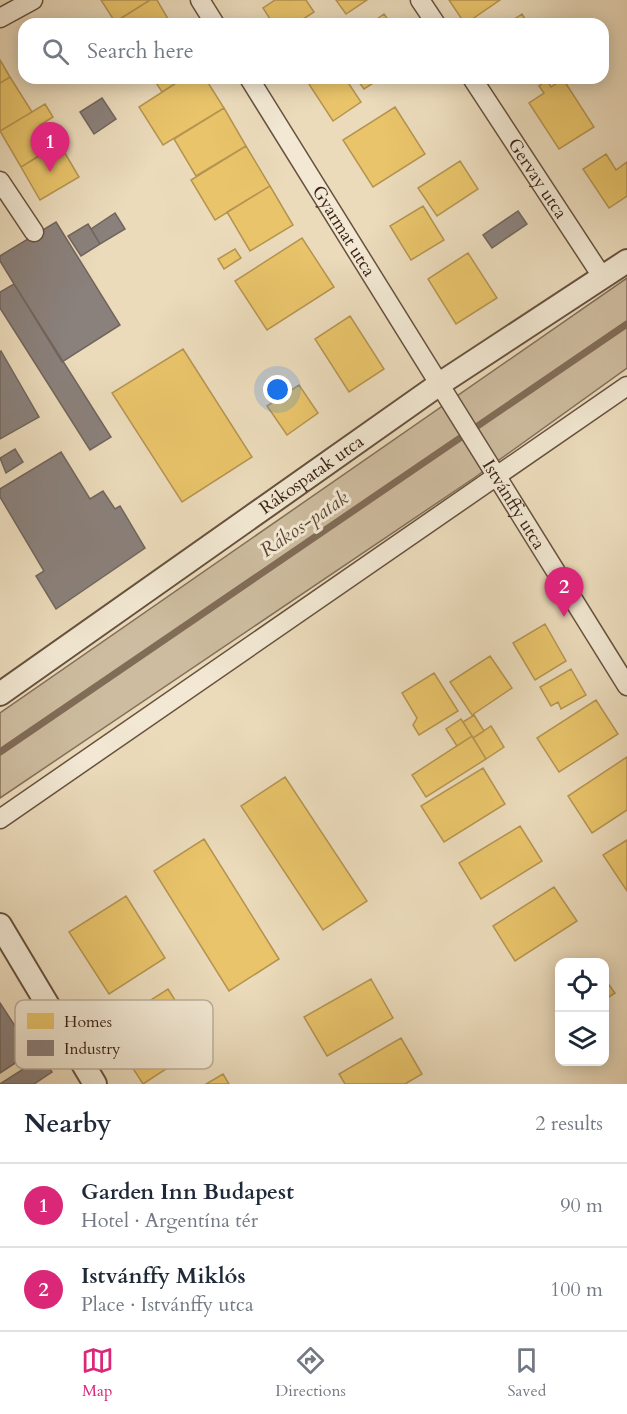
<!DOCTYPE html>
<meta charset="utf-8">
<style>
:root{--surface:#fff;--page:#f6f6f7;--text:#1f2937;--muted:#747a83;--line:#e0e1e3;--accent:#db2777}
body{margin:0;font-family:Cardo,serif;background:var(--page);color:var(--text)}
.controls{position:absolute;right:18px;bottom:18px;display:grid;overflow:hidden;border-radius:12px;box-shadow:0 3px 15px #0003}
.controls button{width:54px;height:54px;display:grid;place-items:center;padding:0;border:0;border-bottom:2px solid var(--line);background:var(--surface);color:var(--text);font:30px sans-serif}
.you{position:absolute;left:278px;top:390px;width:21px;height:21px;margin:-15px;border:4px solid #fff;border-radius:50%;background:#1a73e8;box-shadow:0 0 0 9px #1a73e833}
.badge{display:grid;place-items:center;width:39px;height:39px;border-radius:50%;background:var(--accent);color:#fff;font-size:20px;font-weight:700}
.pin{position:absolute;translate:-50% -50px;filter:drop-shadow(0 2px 3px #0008)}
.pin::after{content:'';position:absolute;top:32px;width:21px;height:18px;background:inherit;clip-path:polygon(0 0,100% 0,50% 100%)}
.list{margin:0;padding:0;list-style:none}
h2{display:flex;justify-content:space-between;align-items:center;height:78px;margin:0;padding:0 24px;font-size:26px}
h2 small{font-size:20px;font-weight:400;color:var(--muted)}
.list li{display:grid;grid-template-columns:39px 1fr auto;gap:18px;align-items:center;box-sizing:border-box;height:84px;padding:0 24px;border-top:2px solid var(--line)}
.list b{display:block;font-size:22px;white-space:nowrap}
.list p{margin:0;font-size:20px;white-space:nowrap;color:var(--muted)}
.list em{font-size:20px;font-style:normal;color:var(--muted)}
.icon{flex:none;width:33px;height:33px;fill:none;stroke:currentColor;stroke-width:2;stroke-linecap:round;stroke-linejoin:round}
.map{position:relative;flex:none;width:627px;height:1084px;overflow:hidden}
.search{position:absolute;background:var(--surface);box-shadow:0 3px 15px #0003;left:18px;right:18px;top:18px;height:66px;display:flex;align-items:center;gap:15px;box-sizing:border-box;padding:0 21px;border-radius:18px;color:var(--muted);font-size:22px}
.sheet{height:246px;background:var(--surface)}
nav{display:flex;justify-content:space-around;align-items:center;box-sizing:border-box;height:84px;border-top:2px solid var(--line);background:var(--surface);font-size:16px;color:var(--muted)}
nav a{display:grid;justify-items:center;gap:3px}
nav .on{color:var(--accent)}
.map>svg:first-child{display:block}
</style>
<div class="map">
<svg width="627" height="1084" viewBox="0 0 627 1084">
<rect width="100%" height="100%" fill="#ebdbbb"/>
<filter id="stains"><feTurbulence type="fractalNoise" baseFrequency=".00333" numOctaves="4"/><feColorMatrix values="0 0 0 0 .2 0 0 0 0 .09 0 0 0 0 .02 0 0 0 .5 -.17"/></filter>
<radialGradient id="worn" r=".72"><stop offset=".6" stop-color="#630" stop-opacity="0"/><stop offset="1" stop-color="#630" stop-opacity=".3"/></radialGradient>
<!-- green -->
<path fill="#cdbc9f" stroke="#84705a" stroke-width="1.5" d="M627,278V368L474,478L0,798V713Z"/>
<!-- homes -->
<path fill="#e9c46a" stroke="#b59451" stroke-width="1.5" d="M101,0H150L115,22Z
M150,0H157L171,24H116L115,22Z
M275,0H306L314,12L300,21L302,24H269L272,22L263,8Z
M336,0H367L346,14Z
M449,0H500L465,24Z
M384,14L391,24H370Z
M522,14L528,24H507Z
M0,60L10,77L0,83Z
M10,77L32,112L0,131V83Z
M153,78H184L162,92Z
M184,78H205L224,108L163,145L139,107Z
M305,78H351L347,81L361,102L333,121Z
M356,78H381L364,89Z
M563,79L594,127L559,149L529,103L544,93L539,86L547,80L551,87Z
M45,104L53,117L40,125L47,136L59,128L66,140L21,167L0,131Z
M395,107L425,154L373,187L343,140Z
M224,108L246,146L196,176L174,139Z
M59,143L79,177L40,200L21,167Z
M246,146L270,186L215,220L191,180Z
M606,154L616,170L627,162V196L609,208L583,169Z
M460,161L478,189L437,216L418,188Z
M270,186L293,225L250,251L227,212Z
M423,206L444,240L411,260L390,226Z
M302,238L334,287L267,330L235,281Z
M235,249L241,258L224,269L218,259Z
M468,253L497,298L456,324L428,279Z
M350,316L384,369L349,392L315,339Z
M183,349L252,457L182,502L112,393Z
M299,385L318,413L287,435L267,406Z
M545,624L566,661L535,680L513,643Z
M490,656L512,688L472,715L450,682Z
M571,669L586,695L561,709L558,702L551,706L540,687Z
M434,673L458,711L419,735L413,725L417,718L402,693Z
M596,700L618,734L559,772L537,738Z
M474,715L484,731L473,738L463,722Z
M461,719L472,736L457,746L446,729Z
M491,726L504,747L486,759L473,738Z
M472,736L486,759L426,797L412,775Z
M627,757V810L592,833L568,796Z
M483,768L505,804L444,842L421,806Z
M285,777L367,901L323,930L241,806Z
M520,826L542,861L481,899L459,863Z
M204,839L279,959L229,991L154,871Z
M627,840V891L603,855Z
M554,887L577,921L515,961L493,926Z
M126,896L165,958L109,994L69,932Z
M604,978L615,993L604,1000Z
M371,979L393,1018L327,1056L304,1017Z
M168,989L203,1045L143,1084L107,1028Z
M401,1038L422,1074L405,1084H345L339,1074Z
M223,1074L229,1084H206Z"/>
<!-- industry -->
<path fill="#8a817c" stroke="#72655d" stroke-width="1.5" d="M102,98L116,119L94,134L80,112Z
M518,211L527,224L492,248L483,235Z
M115,213L125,229L100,244L91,229Z
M56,222L120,325L62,362L0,261V256Z
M88,224L100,244L81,256L68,236Z
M14,284L111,437L90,450L0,308V292Z
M1,351L39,417L0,439V352Z
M15,449L23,462L6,473L0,458Z
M61,452L90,499L103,491L115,509L120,506L145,548L56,609L36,576L44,571L0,497V489Z
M0,1003L32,1052L0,1073Z
M42,1057L52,1072L34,1084H0Z"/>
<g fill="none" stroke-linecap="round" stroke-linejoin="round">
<!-- stream -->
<path stroke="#816c57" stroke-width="7" d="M0,752L627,324"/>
<defs>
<g id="minor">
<path d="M200,0L215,24"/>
<path d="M420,0L436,24"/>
<path d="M0,18L33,0"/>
<path id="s1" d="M249,78L627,686"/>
<path id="s2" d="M472,78L603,278"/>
<path d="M0,181L34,232"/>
<path d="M0,819L627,386"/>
</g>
<g id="tertiary">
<path id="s3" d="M0,694L441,383L627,261"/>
<path d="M0,925L95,1084"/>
</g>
</defs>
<!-- minor casing -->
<use href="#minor" stroke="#67513f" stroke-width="21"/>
<!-- tertiary casing -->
<use href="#tertiary" stroke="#67513f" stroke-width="26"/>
<!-- minor -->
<use href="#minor" stroke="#f2e8d3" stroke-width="18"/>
<!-- tertiary -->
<use href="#tertiary" stroke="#f2e8d3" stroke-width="22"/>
</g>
<g text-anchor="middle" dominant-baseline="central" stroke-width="6" stroke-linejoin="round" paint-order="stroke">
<!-- street labels -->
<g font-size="18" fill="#3b2316" stroke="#f2e8d3">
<text stroke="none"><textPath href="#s2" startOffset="120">Gervay utca</textPath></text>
<text stroke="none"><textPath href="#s1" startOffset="180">Gyarmat utca</textPath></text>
<text stroke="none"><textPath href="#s3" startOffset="381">Rákospatak utca</textPath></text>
<text stroke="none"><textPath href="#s1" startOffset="502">Istvánffy utca</textPath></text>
</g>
<!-- water labels -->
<g font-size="20" font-style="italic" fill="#5e4737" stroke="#f2e8d3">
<text transform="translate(304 524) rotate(-34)">Rákos-patak</text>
</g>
</g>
<!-- legend -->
<rect x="15" y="1000" width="198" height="69" rx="9" fill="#f2e8d3" stroke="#bbad9a" stroke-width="1.5"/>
<rect x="27" y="1013" width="27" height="16" fill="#e9c46a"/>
<rect x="27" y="1040" width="27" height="16" fill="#8a817c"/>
<g font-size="16" fill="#3b2316">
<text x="64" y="1027">Homes</text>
<text x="64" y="1054">Industry</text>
</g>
<rect width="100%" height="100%" filter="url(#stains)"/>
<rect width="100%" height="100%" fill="url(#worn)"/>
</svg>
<div class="controls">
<button><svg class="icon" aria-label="locate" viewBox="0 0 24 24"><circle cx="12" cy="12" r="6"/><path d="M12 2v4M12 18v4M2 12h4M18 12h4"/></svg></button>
<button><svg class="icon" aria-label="layers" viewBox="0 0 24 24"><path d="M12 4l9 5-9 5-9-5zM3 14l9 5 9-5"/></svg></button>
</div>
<div class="you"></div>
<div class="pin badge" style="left:50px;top:172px">1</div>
<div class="pin badge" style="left:564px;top:617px">2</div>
<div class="search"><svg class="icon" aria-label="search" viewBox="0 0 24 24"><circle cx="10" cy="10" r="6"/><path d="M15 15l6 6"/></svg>Search here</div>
</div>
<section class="sheet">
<h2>Nearby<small>2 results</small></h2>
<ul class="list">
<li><span class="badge">1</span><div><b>Garden Inn Budapest</b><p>Hotel · Argentína tér</p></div><em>90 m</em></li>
<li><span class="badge">2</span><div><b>Istvánffy Miklós</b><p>Place · Istvánffy utca</p></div><em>100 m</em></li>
</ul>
</section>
<nav>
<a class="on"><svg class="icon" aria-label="map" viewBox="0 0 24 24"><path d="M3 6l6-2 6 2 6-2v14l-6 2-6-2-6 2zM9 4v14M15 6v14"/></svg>Map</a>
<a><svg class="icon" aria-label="directions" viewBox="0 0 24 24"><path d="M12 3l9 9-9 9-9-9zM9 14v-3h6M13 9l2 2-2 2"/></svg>Directions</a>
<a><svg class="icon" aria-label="saved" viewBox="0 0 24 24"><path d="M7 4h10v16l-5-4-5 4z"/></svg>Saved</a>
</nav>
